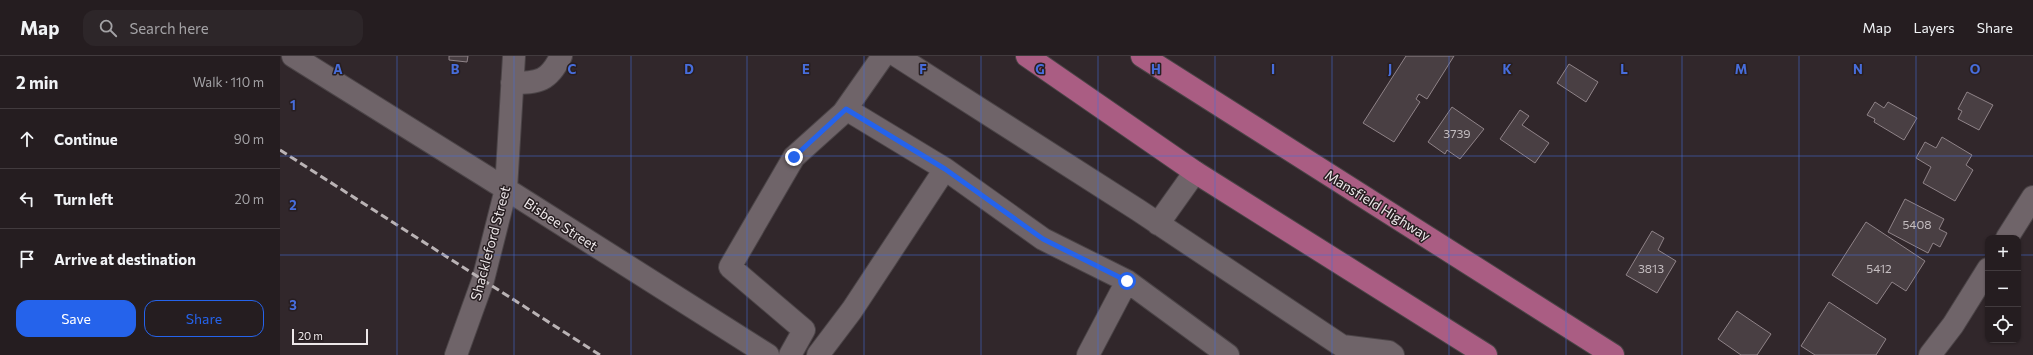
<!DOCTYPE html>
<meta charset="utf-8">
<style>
:root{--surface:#251d20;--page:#2d2629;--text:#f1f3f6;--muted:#a3a2a5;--line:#423b3e;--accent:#2563eb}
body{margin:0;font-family:Commissioner,sans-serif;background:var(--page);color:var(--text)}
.controls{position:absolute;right:12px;bottom:12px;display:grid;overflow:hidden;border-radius:8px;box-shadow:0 1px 3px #0004}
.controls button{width:36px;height:36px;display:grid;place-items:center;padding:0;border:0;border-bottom:1px solid var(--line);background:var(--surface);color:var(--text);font:20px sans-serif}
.scale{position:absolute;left:12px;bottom:10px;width:76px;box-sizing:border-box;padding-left:4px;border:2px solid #ede7e9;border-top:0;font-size:11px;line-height:14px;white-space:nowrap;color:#ede7e9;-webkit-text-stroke:3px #271e21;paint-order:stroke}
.stop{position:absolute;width:12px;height:12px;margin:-9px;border:3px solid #2563eb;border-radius:50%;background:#fff}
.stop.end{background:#2563eb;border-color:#fff;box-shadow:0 1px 4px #0008}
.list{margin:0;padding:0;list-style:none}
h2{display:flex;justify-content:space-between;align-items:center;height:52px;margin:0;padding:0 16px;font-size:17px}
h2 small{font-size:13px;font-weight:400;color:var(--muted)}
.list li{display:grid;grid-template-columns:26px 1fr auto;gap:12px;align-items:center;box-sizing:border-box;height:60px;padding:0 16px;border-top:1px solid var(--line)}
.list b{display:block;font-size:15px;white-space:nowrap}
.list em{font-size:13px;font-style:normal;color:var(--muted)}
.actions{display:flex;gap:8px;padding:12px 16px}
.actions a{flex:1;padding:9px 0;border:1px solid var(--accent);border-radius:12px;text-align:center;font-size:14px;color:var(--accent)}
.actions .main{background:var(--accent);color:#fff}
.icon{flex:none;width:22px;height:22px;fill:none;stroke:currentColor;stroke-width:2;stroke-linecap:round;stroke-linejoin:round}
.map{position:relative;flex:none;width:1753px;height:299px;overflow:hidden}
header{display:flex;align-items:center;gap:24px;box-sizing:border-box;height:56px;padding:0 20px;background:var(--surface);border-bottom:1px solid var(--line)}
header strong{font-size:19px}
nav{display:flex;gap:22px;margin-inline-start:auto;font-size:14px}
.search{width:280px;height:36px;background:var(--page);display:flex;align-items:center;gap:10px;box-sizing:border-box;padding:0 14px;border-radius:12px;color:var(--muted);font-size:15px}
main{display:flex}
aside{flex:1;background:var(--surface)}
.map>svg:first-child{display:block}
</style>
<header>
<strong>Map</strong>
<div class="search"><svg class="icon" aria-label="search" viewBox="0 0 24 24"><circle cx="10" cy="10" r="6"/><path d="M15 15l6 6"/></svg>Search here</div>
<nav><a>Map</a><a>Layers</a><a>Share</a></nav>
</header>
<main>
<aside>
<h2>2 min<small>Walk · 110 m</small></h2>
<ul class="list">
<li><svg class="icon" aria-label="ahead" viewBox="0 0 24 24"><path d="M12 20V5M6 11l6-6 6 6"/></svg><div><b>Continue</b></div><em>90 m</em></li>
<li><svg class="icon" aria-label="left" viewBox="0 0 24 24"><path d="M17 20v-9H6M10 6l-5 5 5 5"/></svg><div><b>Turn left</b></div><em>20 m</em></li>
<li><svg class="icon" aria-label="arrive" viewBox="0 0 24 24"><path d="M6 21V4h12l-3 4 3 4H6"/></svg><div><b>Arrive at destination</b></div></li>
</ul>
<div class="actions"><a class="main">Save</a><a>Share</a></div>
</aside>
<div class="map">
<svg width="1753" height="299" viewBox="0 0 1753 299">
<rect width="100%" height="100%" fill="#31272b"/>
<!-- building -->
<path fill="#493f43" stroke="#8f8388" d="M169,0H188L187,6L169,4Z
M1126,0H1174L1147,43L1139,38L1136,43L1140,46L1114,86L1083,67Z
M1289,8L1318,26L1306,46L1277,27Z
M1687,36L1713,49L1699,74L1678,63L1682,55L1678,53Z
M1595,46L1604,52L1608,46L1637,62L1624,84L1594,66L1595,63L1587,59Z
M1172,51L1204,73L1180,103L1167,94L1165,98L1148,86Z
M1240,54L1249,60L1242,69L1269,87L1255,107L1220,83Z
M1662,81L1692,99L1686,109L1693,114L1675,145L1643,127L1651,111L1636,102L1645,86L1656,92Z
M1625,143L1664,163L1659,173L1667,177L1660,191L1653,187L1648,197L1608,176Z
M1586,166L1645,205L1626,235L1612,226L1597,248L1552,219Z
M1372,175L1384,182L1378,194L1396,205L1377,237L1346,219Z
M1549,246L1606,283L1596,299H1535L1521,290Z
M1457,255L1491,278L1477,299H1461L1438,283Z"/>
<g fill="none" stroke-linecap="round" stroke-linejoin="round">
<defs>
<path id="minor" d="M13,0L226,133L488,299
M617,0L858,154L1062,290L1109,296L1113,299
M232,27C259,27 269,25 281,0
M665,113L763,183L847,225L948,299
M878,168L915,116
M1727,182L1753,141
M176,299L203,224L226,133L234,0
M510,299L524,274L450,211L514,101L563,57L603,0
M538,299L572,254L665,113L566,53
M808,299L847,225
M1650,299L1673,269L1708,213"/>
<path id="major" d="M747,0L915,116L1206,299
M862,0L1333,299"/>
</defs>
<!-- minor casing -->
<use href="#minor" stroke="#4b4447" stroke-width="24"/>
<!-- major casing -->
<use href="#major" stroke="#4b4447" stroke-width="24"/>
<!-- minor -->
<use href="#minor" stroke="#6f6469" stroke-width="22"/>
<!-- major -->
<use href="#major" stroke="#aa5d83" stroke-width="22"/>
<!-- rail -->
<path stroke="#bab3b5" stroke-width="3" stroke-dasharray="8 4" stroke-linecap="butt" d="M0,94L320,299"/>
</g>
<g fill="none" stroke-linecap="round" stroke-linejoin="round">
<!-- route -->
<path stroke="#2563eb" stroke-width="5" d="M514,101L566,53L665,113L763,183L847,225"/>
</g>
<!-- grid -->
<path fill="none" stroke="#476ddb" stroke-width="1" stroke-opacity="0.55" d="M117,0V299M234,0V299M351,0V299M467,0V299M584,0V299M701,0V299M818,0V299M935,0V299M1052,0V299M1169,0V299M1286,0V299M1402,0V299M1519,0V299M1636,0V299M0,100H1753M0,199H1708M1738,199H1753"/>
<g text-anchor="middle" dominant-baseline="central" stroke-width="3" stroke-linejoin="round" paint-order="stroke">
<!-- number labels -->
<g font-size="12" fill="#c4bdc0">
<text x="1177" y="77">3739</text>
<text x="1637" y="168">5408</text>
<text x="1371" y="212">3813</text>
<text x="1599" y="212">5412</text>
</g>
<!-- street labels -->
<g font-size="14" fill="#ede7e9" stroke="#271e21">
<text transform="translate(1098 149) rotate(32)">Mansfield Highway</text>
<text transform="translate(281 168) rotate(33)">Bisbee Street</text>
<text transform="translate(210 187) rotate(-75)">Shackleford Street</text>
</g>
</g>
<g font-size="13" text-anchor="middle" font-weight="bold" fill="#476ddb" stroke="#271e21" stroke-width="3" stroke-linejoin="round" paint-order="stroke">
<text x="58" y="18">A</text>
<text x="175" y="18">B</text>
<text x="292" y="18">C</text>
<text x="409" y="18">D</text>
<text x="526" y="18">E</text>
<text x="643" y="18">F</text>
<text x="760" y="18">G</text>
<text x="876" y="18">H</text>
<text x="993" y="18">I</text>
<text x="1110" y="18">J</text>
<text x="1227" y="18">K</text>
<text x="1344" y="18">L</text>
<text x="1461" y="18">M</text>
<text x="1578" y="18">N</text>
<text x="1695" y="18">O</text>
<text x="13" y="54">1</text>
<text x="13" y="154">2</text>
<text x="13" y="254">3</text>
</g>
</svg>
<div class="controls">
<button>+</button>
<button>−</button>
<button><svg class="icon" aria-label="locate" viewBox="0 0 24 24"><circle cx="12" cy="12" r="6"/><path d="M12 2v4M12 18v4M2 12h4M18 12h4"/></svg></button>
</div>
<div class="scale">20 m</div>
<div class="stop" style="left:847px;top:225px"></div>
<div class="stop end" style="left:514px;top:101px"></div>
</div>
</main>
